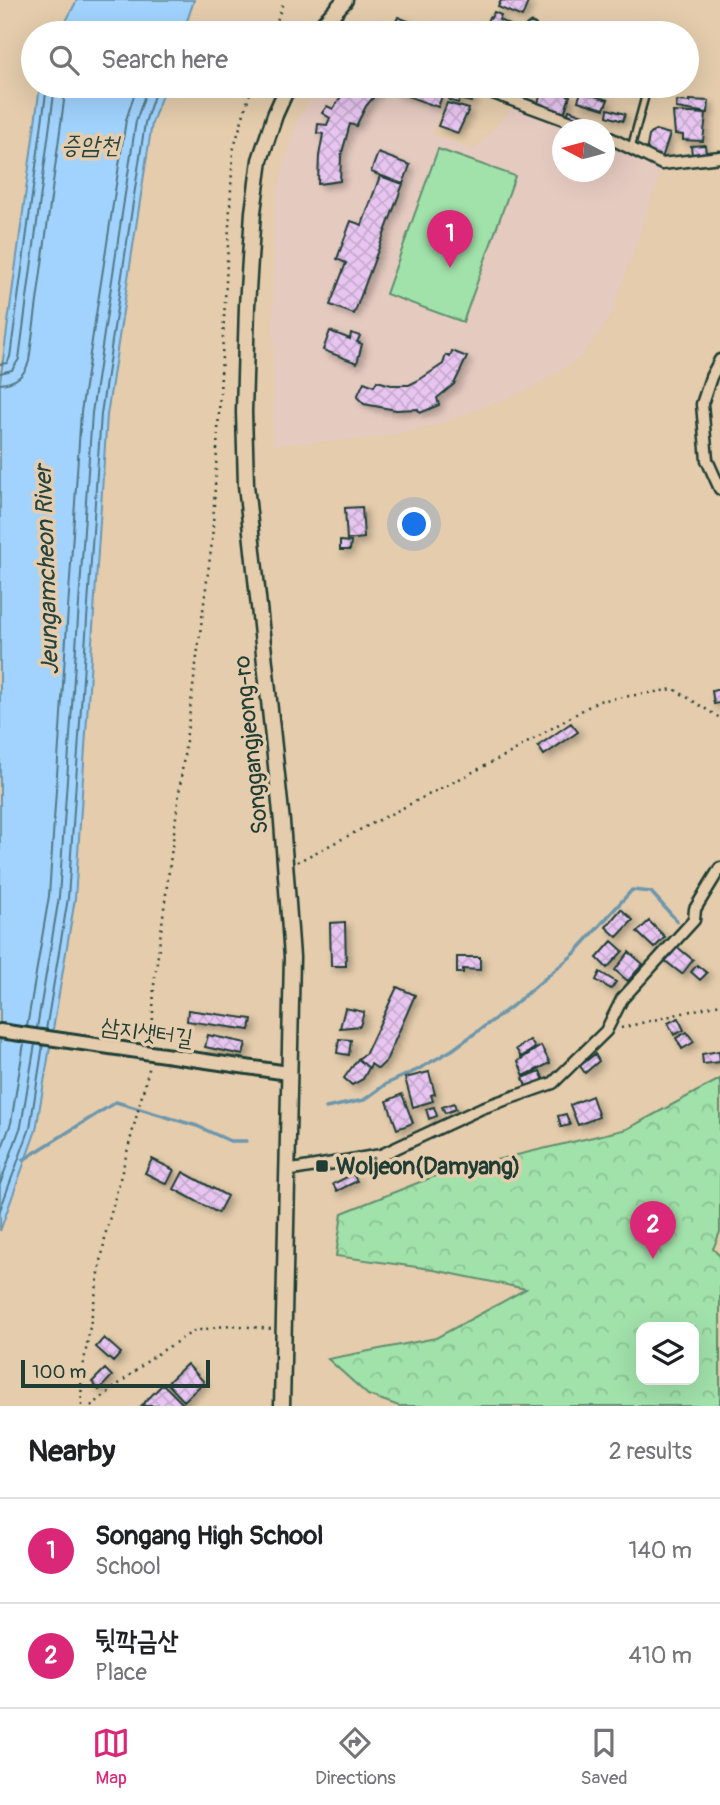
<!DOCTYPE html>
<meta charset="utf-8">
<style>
:root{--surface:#fff;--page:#f2f2f2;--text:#202124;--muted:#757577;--line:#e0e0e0;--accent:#db2777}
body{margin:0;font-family:Pangolin,"Poor Story",sans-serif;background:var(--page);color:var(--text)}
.controls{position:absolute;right:21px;bottom:21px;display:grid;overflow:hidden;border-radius:14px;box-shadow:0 7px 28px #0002}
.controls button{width:63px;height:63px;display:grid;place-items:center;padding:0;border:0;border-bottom:2px solid var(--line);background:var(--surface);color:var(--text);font:35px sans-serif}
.compass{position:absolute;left:552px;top:119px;width:63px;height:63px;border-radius:50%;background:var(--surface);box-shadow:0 7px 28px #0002;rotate:276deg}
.scale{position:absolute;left:21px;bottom:18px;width:189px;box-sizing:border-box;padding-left:7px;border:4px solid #1f3d34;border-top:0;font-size:19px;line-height:24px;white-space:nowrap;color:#1f3d34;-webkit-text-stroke:5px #e4ccac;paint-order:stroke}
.you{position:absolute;left:415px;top:525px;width:24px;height:24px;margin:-18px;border:5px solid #fff;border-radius:50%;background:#1a73e8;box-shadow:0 0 0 10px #1a73e833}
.badge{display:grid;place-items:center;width:46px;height:46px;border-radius:50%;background:var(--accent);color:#fff;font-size:23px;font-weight:700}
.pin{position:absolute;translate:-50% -58px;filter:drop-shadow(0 2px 4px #0008)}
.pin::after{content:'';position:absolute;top:37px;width:24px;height:21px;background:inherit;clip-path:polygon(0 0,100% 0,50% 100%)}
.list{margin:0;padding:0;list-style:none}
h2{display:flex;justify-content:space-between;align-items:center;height:91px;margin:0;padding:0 28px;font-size:30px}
h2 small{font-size:23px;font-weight:400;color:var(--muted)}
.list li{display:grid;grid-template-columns:46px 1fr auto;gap:21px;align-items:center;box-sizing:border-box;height:105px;padding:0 28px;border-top:2px solid var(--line)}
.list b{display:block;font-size:26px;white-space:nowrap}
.list p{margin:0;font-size:23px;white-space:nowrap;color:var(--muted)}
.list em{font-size:23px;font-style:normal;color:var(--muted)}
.icon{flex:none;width:38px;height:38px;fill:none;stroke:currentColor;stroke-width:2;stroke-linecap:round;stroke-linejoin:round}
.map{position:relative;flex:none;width:720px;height:1406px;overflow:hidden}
.search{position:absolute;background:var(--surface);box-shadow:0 7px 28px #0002;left:21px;right:21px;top:21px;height:77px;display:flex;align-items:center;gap:18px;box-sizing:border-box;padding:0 24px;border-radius:38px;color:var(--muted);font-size:26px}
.sheet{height:301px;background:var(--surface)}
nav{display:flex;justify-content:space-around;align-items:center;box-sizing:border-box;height:98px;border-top:2px solid var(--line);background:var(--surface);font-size:19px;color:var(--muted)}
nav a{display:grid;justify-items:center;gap:4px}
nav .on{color:var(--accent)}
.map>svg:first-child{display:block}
</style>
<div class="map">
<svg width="720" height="1406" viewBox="0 0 720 1406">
<defs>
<pattern id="forest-crowns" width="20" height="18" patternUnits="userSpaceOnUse" patternTransform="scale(1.75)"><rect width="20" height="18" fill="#a1e1aa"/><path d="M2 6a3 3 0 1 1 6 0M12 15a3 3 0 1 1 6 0" fill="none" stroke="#8ac293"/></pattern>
<pattern id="building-cross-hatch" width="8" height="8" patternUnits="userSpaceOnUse" patternTransform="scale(1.75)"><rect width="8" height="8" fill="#e7c5f0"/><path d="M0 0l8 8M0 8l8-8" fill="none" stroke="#c6aace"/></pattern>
<filter id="shadow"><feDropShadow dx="4" dy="4" stdDeviation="3.5" flood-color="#0004"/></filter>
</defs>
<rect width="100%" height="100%" fill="#e4ccac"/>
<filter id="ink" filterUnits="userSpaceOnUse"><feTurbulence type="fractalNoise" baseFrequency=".0143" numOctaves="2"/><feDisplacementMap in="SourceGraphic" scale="14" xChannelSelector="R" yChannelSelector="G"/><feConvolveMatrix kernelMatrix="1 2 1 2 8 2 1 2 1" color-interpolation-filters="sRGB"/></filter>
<g filter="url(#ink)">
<!-- built -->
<path fill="#e5cac0" d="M319,86H449L432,134L474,150L515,106L576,129L562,130V172H604L605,142L661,172L610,318L580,358L526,391L432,427L367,439L273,445V218L280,178L296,123Z"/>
<!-- grass -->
<path fill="#a1e1aa" stroke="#608f6f" stroke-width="2" d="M438,149L515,176L463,322L386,294Z"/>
<!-- forest -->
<path fill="url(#forest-crowns)" stroke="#608f6f" stroke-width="2" fill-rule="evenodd" d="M720,1079V1232L713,1249L720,1256V1406H399L368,1395L328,1359L436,1338L526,1289L424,1268L336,1256L342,1213L445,1172L627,1129ZM641,1327H694V1380H641Z"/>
<!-- water -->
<path fill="#a1d3fe" stroke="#6d97ad" stroke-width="2" d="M77,0H194L183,33H60Z
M40,86H165L152,123L107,415L75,899L36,1130L0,1231V382Z"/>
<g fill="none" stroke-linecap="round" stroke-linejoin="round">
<!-- shore -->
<path stroke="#537985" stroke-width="2" d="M0,364L7,363L10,357L47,86
M0,373L12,370L19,359L55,86
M0,384C15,383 25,375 29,361L66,86
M27,1027L49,896L81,412L126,120L137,86
M37,1028L59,897L92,413L136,121L148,86
M46,1030L68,898L101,414L145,123L157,86
M0,1153L11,1123L24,1043
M0,1184L21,1126L35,1044
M0,1210L30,1128L43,1045"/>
<!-- stream -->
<path stroke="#6d97ad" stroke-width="3.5" d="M326,1108L364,1100L386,1084L417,1070L452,1050L511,1007L574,954L632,890L651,892L677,921
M23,1160L116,1102L197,1126L230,1141H246"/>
</g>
<!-- building -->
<path fill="url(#building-cross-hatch)" stroke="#1f3d34" stroke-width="2" filter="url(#shadow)" d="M501,0L520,2L523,0L528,2L522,17L498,7Z
M494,12L501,15L499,20L510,25L507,33H482L489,17L491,18Z
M398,17L435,32L434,33H398L392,31Z
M348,86L382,87L366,106L356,126L350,124L341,156L340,181L318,184L319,156L323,134L317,133L318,124L327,125L330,118L322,113L327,106L333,109Z
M395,86H424L443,93L438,107L393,91Z
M454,86L464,87L458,103L449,100Z
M515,86H540L536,94Z
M466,88L474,90L471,102L463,100Z
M547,89L570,96L564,114L537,106L541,94L545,96Z
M581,92L608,100L604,109L578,101Z
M689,100L709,101L708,113L676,108L677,101L689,102Z
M447,103L469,109L458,133L438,126Z
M608,109L625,114L623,121L607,116Z
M569,110L586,116L584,121L567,116Z
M673,112L706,114L703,141L683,140V135L675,134Z
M655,130L670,134L662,158L651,155L647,147L649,136Z
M705,145L706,153L692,155L691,146Z
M378,153L410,165L403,184L371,172Z
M380,176L403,184L354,314L330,305L346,263L337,259L351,221L362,225Z
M330,331L350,339L351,333L360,336L357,342L362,344L357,363L323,350Z
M452,351L467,357L454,384L437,398L439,405L420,413L418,409L396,410L364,404L357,397L364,382L374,386L377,381L391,385H409L419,380L443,364L446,355L450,357Z
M362,507L364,538L347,540L345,508Z
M340,541L351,542L350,550H340Z
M720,689V703L714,704L712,691Z
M571,723L578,732L544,755L538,746Z
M621,909L633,920L617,937L606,927Z
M649,921L665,937L654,948L637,932Z
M345,922L346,966H331L330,923Z
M612,941L623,951L607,968L597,958Z
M676,946L693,960L682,974L664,960Z
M629,952L643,964L628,981L615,970Z
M457,957H480V970L463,969V973H457Z
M697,965L707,973L700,980L691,972Z
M600,972L616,982L611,989L596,980Z
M397,987L415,995L386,1061L378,1069L371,1064L369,1068L358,1059L366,1053Z
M345,1008L364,1012L360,1026L340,1028Z
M188,1010L252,1019L250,1030L187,1021Z
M678,1018L684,1030L674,1035L668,1023Z
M687,1032L694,1042L682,1049L676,1038Z
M208,1035L246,1043L243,1055L205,1047Z
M339,1039L351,1040L349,1055L337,1053Z
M530,1040L535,1048L521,1057L516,1049Z
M541,1046L550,1063L524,1076L518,1061Z
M719,1051L720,1062L703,1064L702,1054Z
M595,1054L599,1061L585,1073L580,1066Z
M358,1059L369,1068L363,1079L352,1085L344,1078Z
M540,1071L545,1083L527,1089L523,1078Z
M429,1072L435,1094L431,1095L433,1101L413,1107L405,1078Z
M402,1094L413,1123L397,1129L387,1101Z
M592,1096L599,1117L578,1125L570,1105Z
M454,1103L456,1109L445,1113L442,1107Z
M434,1107L437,1116L429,1119L426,1109Z
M566,1114L570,1125L561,1127L558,1116Z
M152,1159L174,1170L167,1184L145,1173Z
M183,1172L227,1196L218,1213L174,1189Z
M353,1174L357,1181L337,1191L333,1184Z
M104,1338L121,1353L113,1362L96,1347Z
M187,1364L204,1382L184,1401L167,1383Z
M105,1369L112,1376L99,1390L92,1382Z
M163,1384L185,1406H141Z"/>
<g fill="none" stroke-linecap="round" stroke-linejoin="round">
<defs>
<path id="service" d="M631,148L646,93L634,90"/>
<path id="minor" d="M329,18L356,33
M529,33L531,29
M474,86L593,130
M503,97L507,86
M604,135L662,164L720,157
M720,360L711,377L702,404L707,460L720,489
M286,1171L381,1155L482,1108L553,1083L606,1031L622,999L694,920L695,909L720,868"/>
<path id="tertiary" d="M0,1031L288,1073"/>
<path id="secondary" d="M315,33L345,0
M282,1406L292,957L282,822L246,485L244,412L247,306L253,212L260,160L275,115L288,86"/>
</defs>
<!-- service casing -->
<use href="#service" stroke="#1f3d34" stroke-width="10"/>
<!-- minor casing -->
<use href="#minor" stroke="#1f3d34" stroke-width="15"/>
<!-- tertiary casing -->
<use href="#tertiary" stroke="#1f3d34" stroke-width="18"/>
<!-- secondary casing -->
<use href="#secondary" stroke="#1f3d34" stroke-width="19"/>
<!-- path -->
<path stroke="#1f3d34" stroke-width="2.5" stroke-dasharray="2 5" stroke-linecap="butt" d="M273,33L284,0
M297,862L510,753L598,701L674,689L720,718
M621,1028L720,1004
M152,1041L154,985L212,542L233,151L252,86
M82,1406L81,1379L106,1232L150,1065
M91,1406L154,1356L194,1331L230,1325L272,1329"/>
<!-- service -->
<use href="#service" stroke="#e4ccac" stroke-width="5"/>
<!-- minor -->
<use href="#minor" stroke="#e4ccac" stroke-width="10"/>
<!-- tertiary -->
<use href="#tertiary" stroke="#e4ccac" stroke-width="12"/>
<!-- secondary -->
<use href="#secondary" stroke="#e4ccac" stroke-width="14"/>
</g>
</g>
<!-- markers -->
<rect fill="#1f3d34" stroke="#e4ccac" stroke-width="2.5" x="315" y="1159" width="14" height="14" rx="3.5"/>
<g text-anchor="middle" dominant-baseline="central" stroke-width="7" stroke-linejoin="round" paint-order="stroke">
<!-- street labels -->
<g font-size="23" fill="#1f3d34" stroke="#e4ccac">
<text transform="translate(251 745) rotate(-96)">Songgangjeong-ro</text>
<text transform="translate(147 1032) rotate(8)">삼지샛터길</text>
</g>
<!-- poi labels -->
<g font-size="23" font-weight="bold" fill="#1f3d34" stroke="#e4ccac" text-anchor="start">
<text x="336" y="1166">Woljeon(Damyang)</text>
</g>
<!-- water labels -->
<g font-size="24" font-style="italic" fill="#26443e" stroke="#e4ccac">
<text x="90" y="145">증암천</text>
<text transform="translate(47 570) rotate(-92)">Jeungamcheon River</text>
</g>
</g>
</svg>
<div class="controls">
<button><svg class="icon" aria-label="layers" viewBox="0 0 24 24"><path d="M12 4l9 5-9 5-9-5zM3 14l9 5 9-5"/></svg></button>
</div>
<svg class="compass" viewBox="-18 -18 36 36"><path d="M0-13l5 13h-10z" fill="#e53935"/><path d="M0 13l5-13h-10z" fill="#757577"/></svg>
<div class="scale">100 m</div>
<div class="you"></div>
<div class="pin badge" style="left:450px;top:268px">1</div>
<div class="pin badge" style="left:653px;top:1259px">2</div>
<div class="search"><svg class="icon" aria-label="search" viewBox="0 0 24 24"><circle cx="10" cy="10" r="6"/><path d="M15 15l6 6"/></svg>Search here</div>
</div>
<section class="sheet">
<h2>Nearby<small>2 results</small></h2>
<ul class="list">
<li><span class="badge">1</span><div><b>Songang High School</b><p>School</p></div><em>140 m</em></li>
<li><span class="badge">2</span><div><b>뒷깍금산</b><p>Place</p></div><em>410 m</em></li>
</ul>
</section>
<nav>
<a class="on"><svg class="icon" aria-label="map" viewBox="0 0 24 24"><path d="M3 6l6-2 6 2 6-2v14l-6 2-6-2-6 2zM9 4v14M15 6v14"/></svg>Map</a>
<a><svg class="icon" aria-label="directions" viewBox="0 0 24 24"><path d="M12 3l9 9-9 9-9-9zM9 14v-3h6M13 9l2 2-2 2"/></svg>Directions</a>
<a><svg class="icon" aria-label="saved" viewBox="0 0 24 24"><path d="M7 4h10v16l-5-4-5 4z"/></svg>Saved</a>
</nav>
